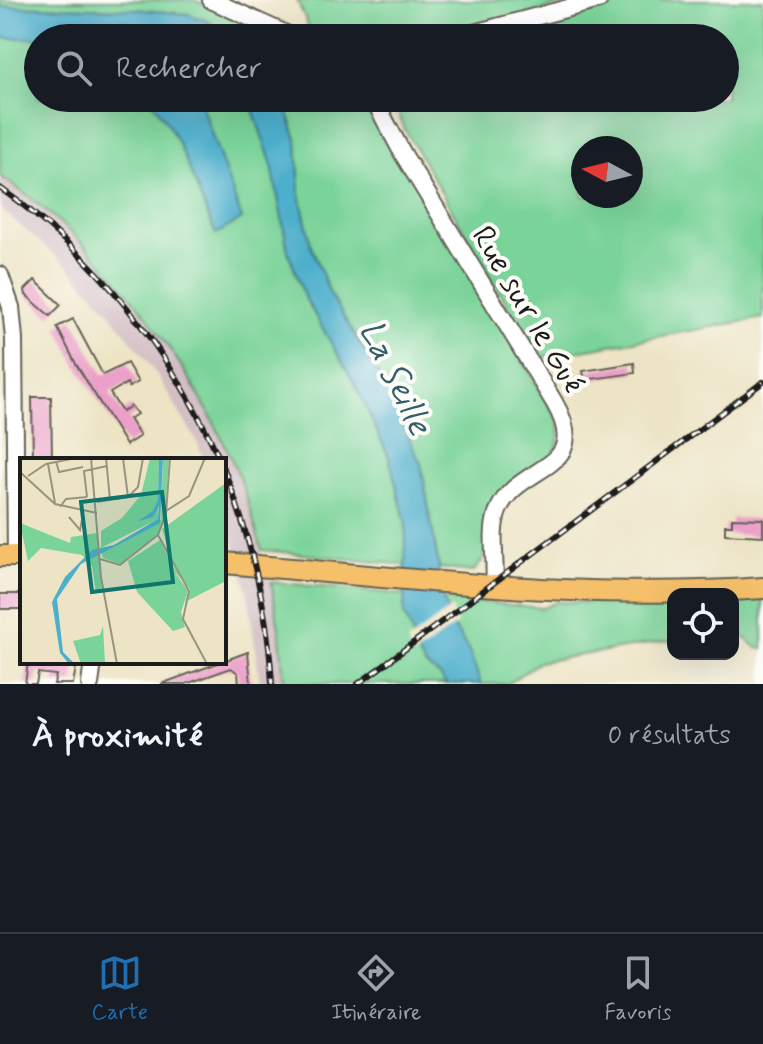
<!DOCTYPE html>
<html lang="fr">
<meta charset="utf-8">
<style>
:root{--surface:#171b24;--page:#242831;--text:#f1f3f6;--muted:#9ea1a6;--line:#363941;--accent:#1f6fb2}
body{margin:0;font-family:Mynerve,sans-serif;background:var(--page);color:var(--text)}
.controls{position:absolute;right:24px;bottom:24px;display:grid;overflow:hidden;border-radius:16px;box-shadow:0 8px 32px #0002}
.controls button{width:72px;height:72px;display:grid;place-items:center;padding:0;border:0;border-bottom:2px solid var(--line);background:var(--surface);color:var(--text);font:40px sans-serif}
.compass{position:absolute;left:571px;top:136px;width:72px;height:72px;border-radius:50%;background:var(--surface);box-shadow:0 8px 32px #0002;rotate:277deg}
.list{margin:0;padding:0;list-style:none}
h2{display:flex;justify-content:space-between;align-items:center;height:104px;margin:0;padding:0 32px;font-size:34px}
h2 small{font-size:26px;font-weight:400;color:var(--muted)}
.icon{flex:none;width:44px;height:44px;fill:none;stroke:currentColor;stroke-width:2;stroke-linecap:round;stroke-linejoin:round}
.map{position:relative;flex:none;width:763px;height:684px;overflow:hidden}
.search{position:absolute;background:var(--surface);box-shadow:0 8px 32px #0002;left:24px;right:24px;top:24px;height:88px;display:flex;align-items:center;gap:20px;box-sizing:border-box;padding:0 28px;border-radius:44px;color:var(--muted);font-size:30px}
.sheet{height:248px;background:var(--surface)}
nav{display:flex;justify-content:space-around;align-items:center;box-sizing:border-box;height:112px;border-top:2px solid var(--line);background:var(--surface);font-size:22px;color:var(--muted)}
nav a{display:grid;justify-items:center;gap:4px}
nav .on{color:var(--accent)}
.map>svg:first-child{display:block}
.industrial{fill:#d2bec3}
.green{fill:#7ad399;stroke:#4b785a;stroke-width:2;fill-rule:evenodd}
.water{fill:#4dafcc;stroke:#346674;stroke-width:2}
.pier{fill:#ede4c5}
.building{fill:#eba0c9}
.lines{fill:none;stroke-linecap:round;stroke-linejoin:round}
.minor-casing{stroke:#656257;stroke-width:20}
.major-casing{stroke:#656257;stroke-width:24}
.minor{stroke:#fff;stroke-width:16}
.major{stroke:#f6c06b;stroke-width:20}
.rail-casing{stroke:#1c1c1c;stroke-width:6}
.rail{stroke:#fdfcf7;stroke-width:3;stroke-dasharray:9;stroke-linecap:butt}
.labels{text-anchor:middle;stroke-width:8;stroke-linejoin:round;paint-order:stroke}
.street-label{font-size:32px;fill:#1c1c1c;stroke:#fdfcf7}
.water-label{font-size:34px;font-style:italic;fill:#325e6b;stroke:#fdfcf7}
.inset-road{fill:none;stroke:#999481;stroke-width:2}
.view{fill:#0f766e;fill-opacity:0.15;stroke:#0f766e;stroke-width:4}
.inset-edge{fill:none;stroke:#1c1c1c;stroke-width:4}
</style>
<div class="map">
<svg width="763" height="684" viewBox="0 0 763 684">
<rect width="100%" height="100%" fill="#fdfcf7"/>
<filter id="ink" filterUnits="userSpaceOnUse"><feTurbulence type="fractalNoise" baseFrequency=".0125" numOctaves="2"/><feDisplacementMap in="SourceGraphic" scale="16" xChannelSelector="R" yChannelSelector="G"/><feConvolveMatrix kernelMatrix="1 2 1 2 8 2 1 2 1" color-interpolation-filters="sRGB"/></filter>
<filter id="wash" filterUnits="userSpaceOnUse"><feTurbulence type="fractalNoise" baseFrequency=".006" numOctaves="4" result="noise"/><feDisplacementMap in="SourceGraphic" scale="32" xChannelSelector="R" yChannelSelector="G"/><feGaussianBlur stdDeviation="1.8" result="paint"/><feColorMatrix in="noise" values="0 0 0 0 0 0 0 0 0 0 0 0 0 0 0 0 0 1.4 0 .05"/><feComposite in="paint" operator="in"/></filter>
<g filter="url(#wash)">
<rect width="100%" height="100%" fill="#ede4c5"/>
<path class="industrial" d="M0,176L57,221L104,267L179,360L209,414L238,476L271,582L280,634L284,684H260L248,593L224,509V460H204L197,442L155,372L109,311L68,266L0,208Z"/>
<path class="green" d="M0,0H193L244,17L284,38H235L207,21L188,14L134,9L0,6Z
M297,0H579L439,38H313Z
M622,0H763V318L538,358L404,128L392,98H725V38H484L593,11ZM583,148H631V196H583Z
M98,33L156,38H38V98H249L272,165L288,251L304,296L355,384L389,457L406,524V565L262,550C254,525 248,499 238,474C189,358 105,247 0,176V38Z
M283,98H368L559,422C565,470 526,463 504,491C491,507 491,538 484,557C482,563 477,567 473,572L439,568L421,464L380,377L330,294L311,246L300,195L297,140Z
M271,582L543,608L556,602L673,603V640L539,662L507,684H284L280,634Z
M763,599V649L757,648L737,631L733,632V601Z"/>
<path class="water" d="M0,6L134,9L188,14L207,21L235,38H156L100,33L107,38H0Z
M149,98H199L242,219L216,234C194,188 183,137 149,98Z
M249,98H283L297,140L300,195L311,246L330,294L380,377L421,464L439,568L438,586L453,625L469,651L481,684H446L440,676L425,665L413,647L412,632L404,615L406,524L389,457L355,384L304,296L288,251L272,165Z"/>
<path class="pier" d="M451,608L457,624L414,656L409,649L408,641Z"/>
<g id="blocks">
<path class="building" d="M35,280L61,305L50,316L26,295L25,290Z
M73,319L103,375L127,363L138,382L129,387L127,383L110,393L122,412L131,406L137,414L129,419L140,436L126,445L76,364L57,327Z
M634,363L635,373L585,380L583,371Z
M32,397H51L52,460H33Z
M732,518L763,519V536L725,534V525H732Z
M0,594H22V609H0Z
M248,652L251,684H239L238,673L231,668L186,684H161Z
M28,662L61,664V662H77L73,684H54L56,675L38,673L36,684H25Z"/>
</g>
</g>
<g filter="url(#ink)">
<use href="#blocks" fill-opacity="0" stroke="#656257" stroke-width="2"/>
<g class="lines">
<defs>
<path id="minor" d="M211,0L295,38
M455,38L599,0
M373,98L403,154L554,402C595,473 517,462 498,511C489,533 497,562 494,585
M0,275L11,307L14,339L16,557
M90,684L93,662"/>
<path id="major" d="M0,556H22
M224,563C403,578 583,601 763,588"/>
</defs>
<use href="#minor" class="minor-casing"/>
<use href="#major" class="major-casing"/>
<use href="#minor" class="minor"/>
<use href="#major" class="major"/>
<defs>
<path id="rail" d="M0,188C98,257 171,352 220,460
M224,469C251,539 268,609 272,684
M358,684L763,382"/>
</defs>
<use href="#rail" class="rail-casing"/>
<use href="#rail" class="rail"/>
</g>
</g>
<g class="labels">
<g class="street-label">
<text transform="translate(529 309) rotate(59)" y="11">Rue sur le Gué</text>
</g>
<g class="water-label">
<text transform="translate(397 377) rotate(64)" y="12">La Seille</text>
</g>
</g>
<g transform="translate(20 458)">
<rect width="206" height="206" fill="#ede4c5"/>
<path d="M130,0H139L138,61L81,90V73L102,60L121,37ZM143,0H149L145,56L139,76L100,106L83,100L81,94L141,62ZM206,25V123L165,144L170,131L155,114L168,133L161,154L165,169L153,173L117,134L108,103L140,82L155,113L142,71ZM0,65L50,85L51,79L77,75L82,134L76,135L72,108L62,97L21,90L8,103ZM83,168L85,206H61L53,183L80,177Z" fill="#7ad399"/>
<path d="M139,0H143L140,65L61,106L37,141L43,194L55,206H49L40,195L32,144L45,119L72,92L94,87L138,61L139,48L133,59L118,63L133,53L138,42Z" fill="#4dafcc"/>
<path class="inset-road" d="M71,0L81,119L97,206M86,0L90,42M103,0L108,39M36,3L39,14L63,9M28,6L35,45M0,14L35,46L77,55M8,18L26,6L56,0M67,39L64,13L87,8M108,39L118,29L123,0M77,44L108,39M40,49L46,41L67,39M146,53L169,38L185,0M49,59L60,72L62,62M138,77L169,133L163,161L187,206M80,101L100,107L138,77L146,56L150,0"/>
<path class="view" d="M142,34L153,124L72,134L61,44Z"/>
<rect width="206" height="206" class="inset-edge"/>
</g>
</svg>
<div class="controls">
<button><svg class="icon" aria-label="locate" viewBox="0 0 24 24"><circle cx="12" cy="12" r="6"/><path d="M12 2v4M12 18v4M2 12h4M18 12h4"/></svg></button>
</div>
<svg class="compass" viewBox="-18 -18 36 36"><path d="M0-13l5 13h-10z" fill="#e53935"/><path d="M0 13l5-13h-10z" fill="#9ea1a6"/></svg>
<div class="search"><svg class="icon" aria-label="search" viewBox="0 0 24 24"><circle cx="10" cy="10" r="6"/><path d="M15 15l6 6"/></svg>Rechercher</div>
</div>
<section class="sheet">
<h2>À proximité<small>0 résultats</small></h2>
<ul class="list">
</ul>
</section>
<nav>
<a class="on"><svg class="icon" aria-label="map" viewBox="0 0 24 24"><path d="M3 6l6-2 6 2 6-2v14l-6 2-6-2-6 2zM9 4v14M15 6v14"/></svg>Carte</a>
<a><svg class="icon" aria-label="directions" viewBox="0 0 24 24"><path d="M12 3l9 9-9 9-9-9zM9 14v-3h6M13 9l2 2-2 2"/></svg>Itinéraire</a>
<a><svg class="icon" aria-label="saved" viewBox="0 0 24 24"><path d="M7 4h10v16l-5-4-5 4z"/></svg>Favoris</a>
</nav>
